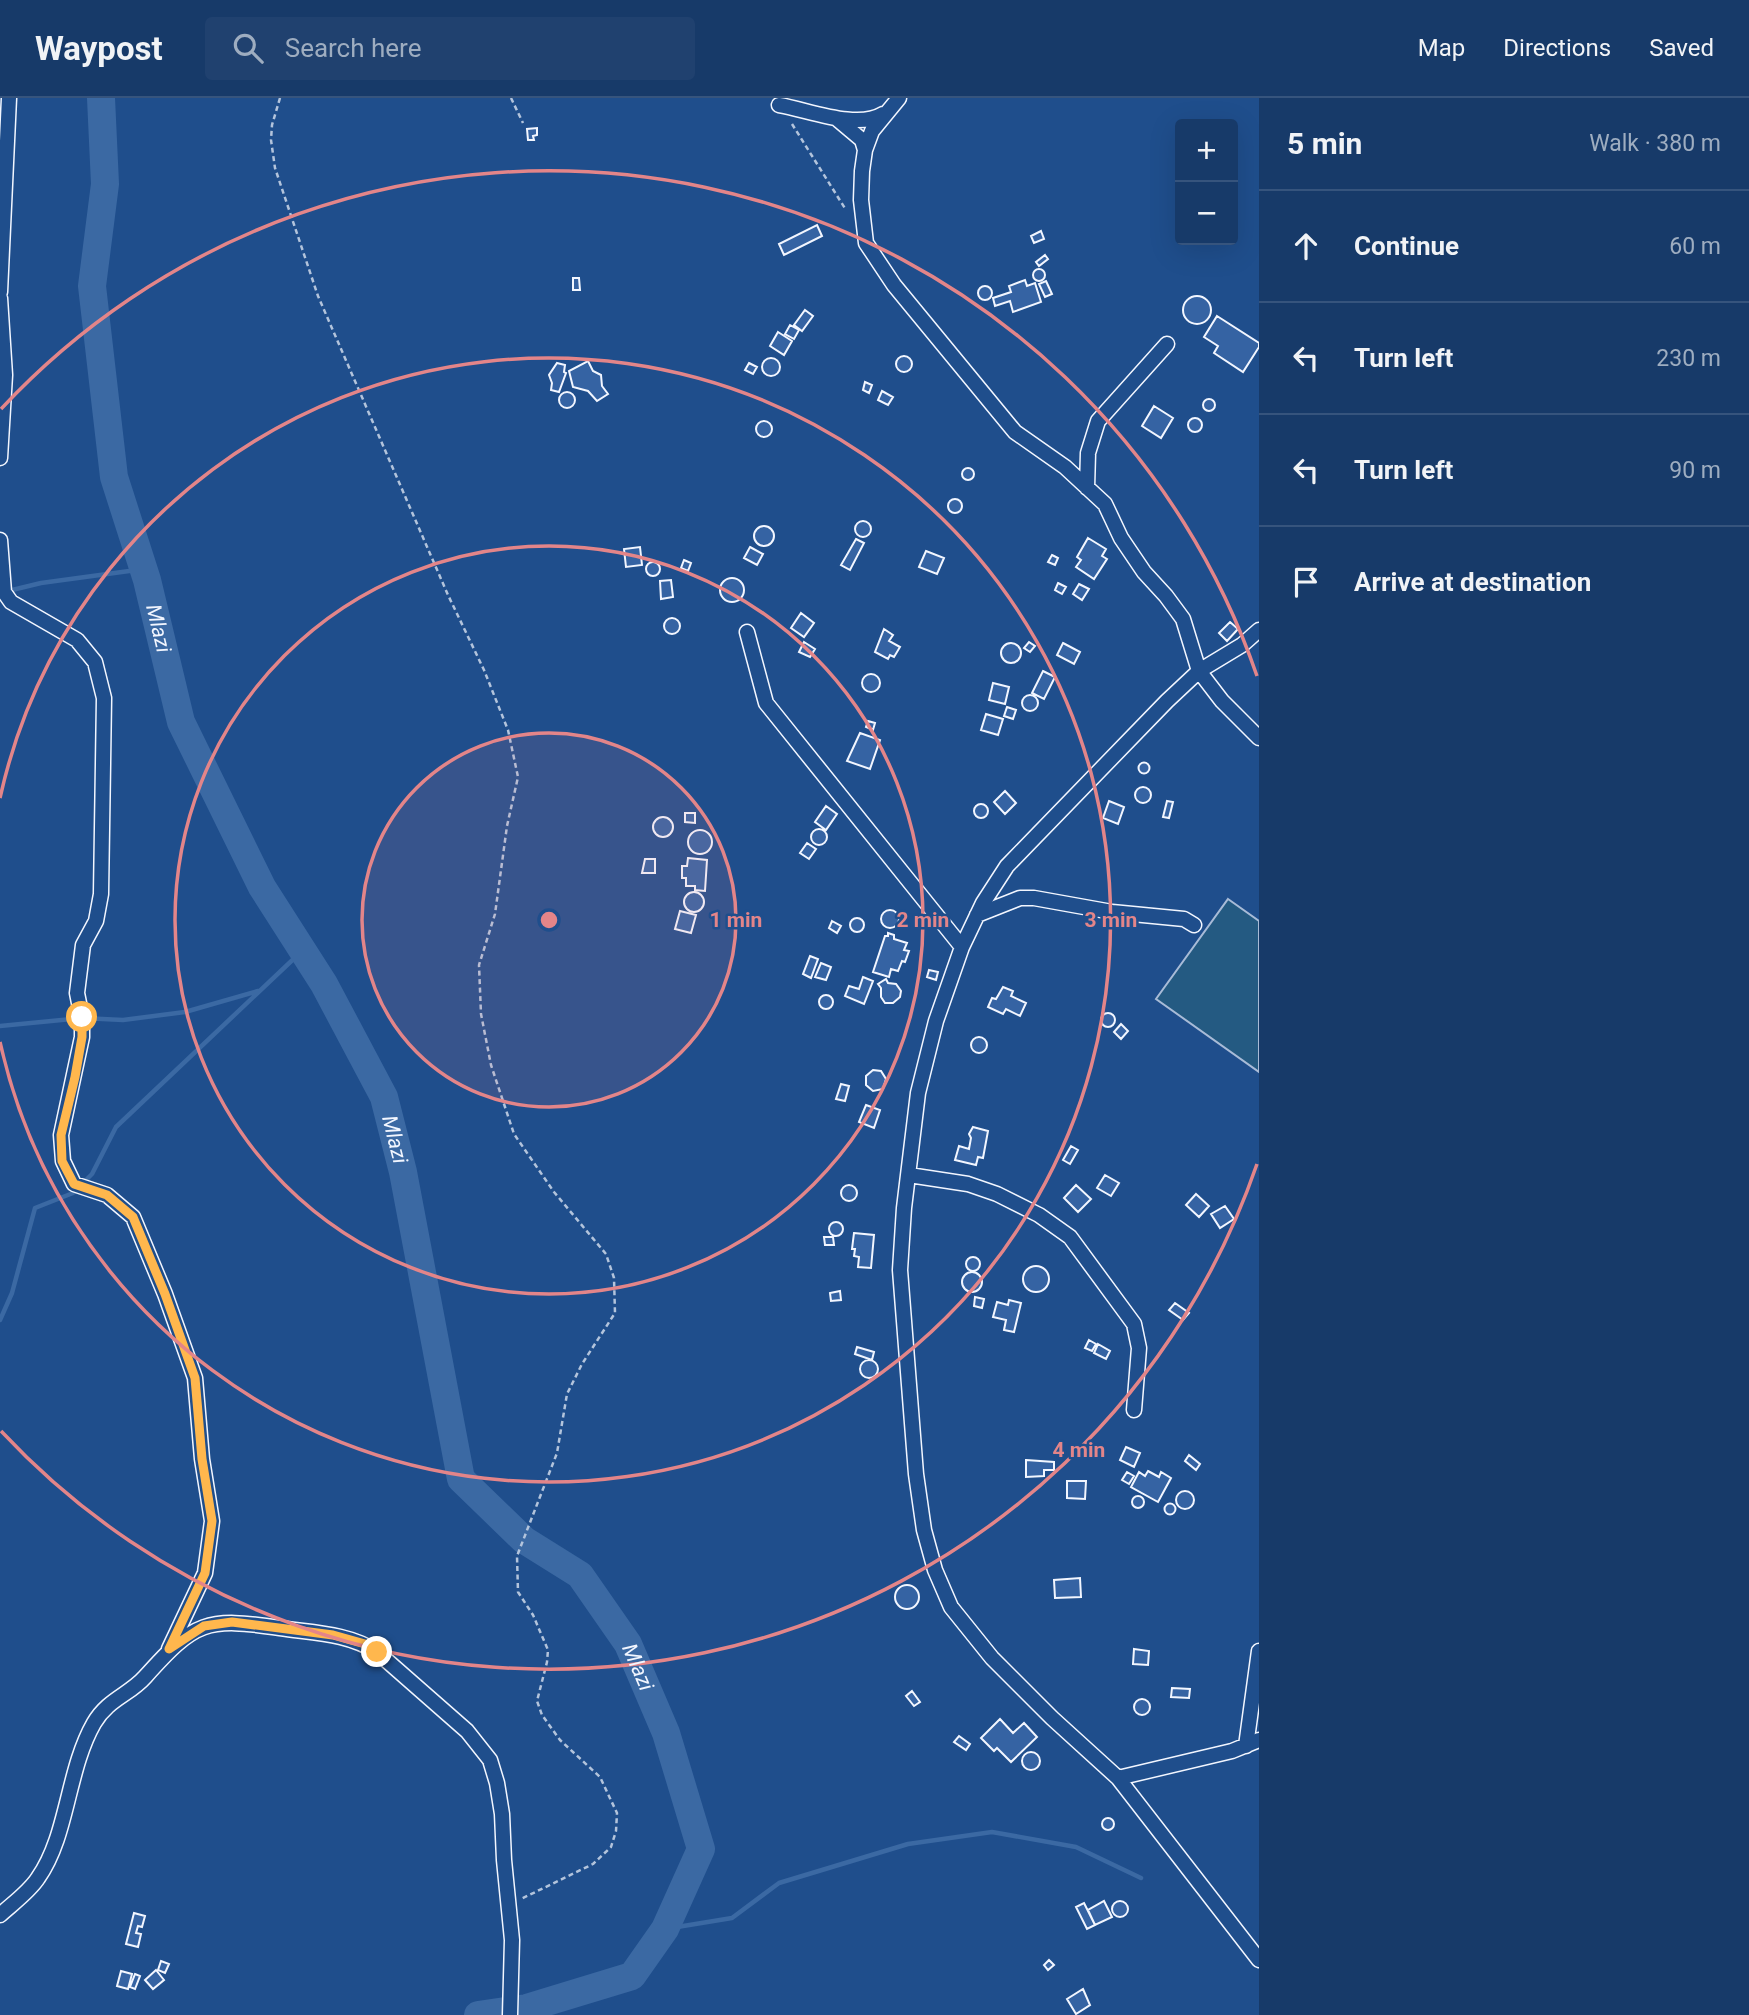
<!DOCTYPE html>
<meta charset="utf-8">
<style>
:root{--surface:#173a69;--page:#20416f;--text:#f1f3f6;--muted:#9eadc0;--line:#36547d}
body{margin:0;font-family:Roboto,sans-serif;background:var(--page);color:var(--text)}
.controls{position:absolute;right:21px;top:21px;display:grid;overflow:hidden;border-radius:7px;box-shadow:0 7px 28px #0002}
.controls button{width:63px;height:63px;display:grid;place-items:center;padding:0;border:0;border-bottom:2px solid var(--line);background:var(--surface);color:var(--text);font:35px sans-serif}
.stop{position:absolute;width:21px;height:21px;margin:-16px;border:5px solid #ffb74d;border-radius:50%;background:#fff}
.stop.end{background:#ffb74d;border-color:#fff;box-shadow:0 2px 7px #0008}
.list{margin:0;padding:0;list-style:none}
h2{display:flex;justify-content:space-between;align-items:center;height:91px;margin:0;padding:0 28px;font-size:30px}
h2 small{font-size:23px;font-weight:400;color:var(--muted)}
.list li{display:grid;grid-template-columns:46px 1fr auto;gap:21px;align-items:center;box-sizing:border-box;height:112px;padding:0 28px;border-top:2px solid var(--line)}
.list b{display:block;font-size:26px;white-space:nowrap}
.list em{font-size:23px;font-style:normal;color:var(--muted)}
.icon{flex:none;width:38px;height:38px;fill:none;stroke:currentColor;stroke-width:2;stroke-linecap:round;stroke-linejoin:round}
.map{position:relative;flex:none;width:1259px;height:1917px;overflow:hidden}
header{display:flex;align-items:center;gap:42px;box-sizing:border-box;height:98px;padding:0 35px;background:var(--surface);border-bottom:2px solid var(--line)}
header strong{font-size:33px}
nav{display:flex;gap:38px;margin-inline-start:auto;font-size:24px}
.search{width:490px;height:63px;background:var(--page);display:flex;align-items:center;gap:18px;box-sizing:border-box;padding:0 24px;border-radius:7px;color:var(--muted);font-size:26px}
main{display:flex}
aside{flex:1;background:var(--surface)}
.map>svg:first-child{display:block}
.green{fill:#245a82;stroke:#a8bbd7;stroke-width:2}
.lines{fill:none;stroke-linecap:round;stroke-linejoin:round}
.stream{stroke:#3b69a3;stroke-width:4.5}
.river{stroke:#3b69a3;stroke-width:28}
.building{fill:#3563a3;stroke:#f2f6ff;stroke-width:2}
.minor-casing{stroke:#f2f6ff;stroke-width:17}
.path{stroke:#b3c4dc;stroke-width:2.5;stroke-dasharray:5 3.5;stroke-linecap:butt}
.minor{stroke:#1f4e8c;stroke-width:14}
.route{stroke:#ffb74d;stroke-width:9}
.ring{fill:none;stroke:#e38589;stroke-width:3.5}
.labels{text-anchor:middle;stroke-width:5;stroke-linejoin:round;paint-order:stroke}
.water-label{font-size:21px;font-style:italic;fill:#f2f6ff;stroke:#1f4e8c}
.centre{fill:#e38589;stroke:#1f4e8c;stroke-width:3.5}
.ring-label{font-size:21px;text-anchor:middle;font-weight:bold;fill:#e38589;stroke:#1f4e8c;stroke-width:5;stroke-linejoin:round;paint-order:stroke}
</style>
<header>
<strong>Waypost</strong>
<div class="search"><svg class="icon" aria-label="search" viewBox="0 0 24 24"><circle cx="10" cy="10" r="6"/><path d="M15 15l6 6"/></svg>Search here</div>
<nav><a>Map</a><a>Directions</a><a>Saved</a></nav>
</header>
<main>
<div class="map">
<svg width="1259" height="1917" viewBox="0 0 1259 1917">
<rect width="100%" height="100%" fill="#1f4e8c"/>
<path class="green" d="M1228,801L1259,823V974L1156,901Z"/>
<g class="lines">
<path class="stream" d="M8,493L41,485L144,471
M0,928L82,920L123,922L185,914L258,893
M0,1222L12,1195L35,1110L73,1095L92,1076L116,1029L303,852
M665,1831L732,1820L779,1785L908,1746L992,1734L1076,1749L1141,1780
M527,1910L528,1917"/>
<path class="river" id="s1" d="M101,0L105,86L92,188L114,379L147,482L181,624L262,789L324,886L384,999L403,1074L461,1381L524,1442L580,1477L628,1546L666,1635L701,1751L665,1831L632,1878L527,1910L478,1917"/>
</g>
<path class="building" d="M537,30V37L533,38L534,42H528L527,31Z
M817,127L822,138L784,157L779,146Z
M1041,133L1044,141L1034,145L1031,138Z
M1045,157L1048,161L1039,168L1036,164Z
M1033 177a6 6 0 1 1 12 0a6 6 0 1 1-12 0Z
M573,180H579L580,192H573Z
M1025,182L1027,188L1035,185L1041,204L1013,214L1010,203L995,208L993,200L1011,194L1009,188Z
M1046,183L1052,196L1045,199L1039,186Z
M978 195a7 7 0 1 1 14 0a7 7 0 1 1-14 0Z
M1183 212a14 14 0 1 1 28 0a14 14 0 1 1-28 0Z
M805,212L813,218L802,233L794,227Z
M1217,218L1259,245V249L1243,274L1214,255L1218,248L1204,239Z
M790,227L799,232L794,241L785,236Z
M778,234L792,243L784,257L770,248Z
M896 266a8 8 0 1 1 16 0a8 8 0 1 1-16 0Z
M762 269a9 9 0 1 1 18 0a9 9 0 1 1-18 0Z
M588,263L593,273L601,277L602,288L608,296L597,303L588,293L573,289L569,273Z
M557,265L565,267L564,274L566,275L559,294L551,292L552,285L549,277Z
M749,265L757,269L753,276L745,272Z
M865,284L872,287L869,295L863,292Z
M882,293L893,299L888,307L878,302Z
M559 302a8 8 0 1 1 16 0a8 8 0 1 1-16 0Z
M1203 307a6 6 0 1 1 12 0a6 6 0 1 1-12 0Z
M1154,308L1173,320L1161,340L1142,328Z
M1188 327a7 7 0 1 1 14 0a7 7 0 1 1-14 0Z
M756 331a8 8 0 1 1 16 0a8 8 0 1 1-16 0Z
M962 376a6 6 0 1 1 12 0a6 6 0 1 1-12 0Z
M948 408a7 7 0 1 1 14 0a7 7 0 1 1-14 0Z
M855 431a8 8 0 1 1 16 0a8 8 0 1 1-16 0Z
M754 438a10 10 0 1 1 20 0a10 10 0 1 1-20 0Z
M1088,440L1106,451L1102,458L1107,461L1094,481L1076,469L1081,462L1077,459Z
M856,441L864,445L850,472L841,467Z
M640,449L642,467L626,469L624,451Z
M750,449L763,456L757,467L744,460Z
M926,453L944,460L937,476L919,469Z
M1052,457L1058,460L1055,467L1048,464Z
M684,462L691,465L688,473L681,470Z
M646 471a7 7 0 1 1 14 0a7 7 0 1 1-14 0Z
M720 492a12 12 0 1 1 24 0a12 12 0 1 1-24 0Z
M671,482L673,499L661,501L660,483Z
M1058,485L1066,489L1062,496L1055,492Z
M1079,486L1089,491L1082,502L1073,496Z
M801,515L814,525L804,539L791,530Z
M664 528a8 8 0 1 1 16 0a8 8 0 1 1-16 0Z
M1230,524L1238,531L1227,543L1219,535Z
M884,531L893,537L889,543L900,549L894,559L890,557L888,561L875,554Z
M804,544L815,551L810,559L799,554Z
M1029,544L1035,548L1030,554L1024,550Z
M1001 555a10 10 0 1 1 20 0a10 10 0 1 1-20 0Z
M1063,545L1080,554L1074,566L1057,557Z
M1043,573L1055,579L1044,601L1032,595Z
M862 585a9 9 0 1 1 18 0a9 9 0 1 1-18 0Z
M993,585L1009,589L1005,606L989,602Z
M1022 605a8 8 0 1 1 16 0a8 8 0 1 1-16 0Z
M1007,609L1016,612L1013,621L1004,618Z
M986,616L1003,621L998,637L981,632Z
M868,623L875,625L873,632L866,629Z
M860,635L880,642L870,671L847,663Z
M1138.5 670a5.5 5.5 0 1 1 11 0a5.5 5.5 0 1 1-11 0Z
M1135 697a8 8 0 1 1 16 0a8 8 0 1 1-16 0Z
M1005,693L1016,705L1005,716L994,704Z
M1109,703L1124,709L1118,726L1103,720Z
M1167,703L1173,704L1169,720L1163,719Z
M974 713a7 7 0 1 1 14 0a7 7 0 1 1-14 0Z
M826,708L837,716L826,732L815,724Z
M685,715H695V725L685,724Z
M653 729a10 10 0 1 1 20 0a10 10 0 1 1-20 0Z
M811 739a8 8 0 1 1 16 0a8 8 0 1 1-16 0Z
M688 744a12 12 0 1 1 24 0a12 12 0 1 1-24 0Z
M807,745L816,751L809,761L800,755Z
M688,760L707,762L705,793L695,792V788H686V780H682V768H687Z
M645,761H655V775H642Z
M684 804a10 10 0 1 1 20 0a10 10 0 1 1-20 0Z
M881 821a9 9 0 1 1 18 0a9 9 0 1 1-18 0Z
M680,813L696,817L691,835L675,831Z
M850 827a7 7 0 1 1 14 0a7 7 0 1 1-14 0Z
M832,823L841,828L837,835L829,830Z
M888,835L894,837V841L907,845L904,852L909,853L905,864L902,863L898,873L891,871L889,879L873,874L885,838H888Z
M810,858L818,861L811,880L803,876Z
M821,865L831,869L826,882L815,879Z
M929,872L938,874L936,882L927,879Z
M863,879L873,883L864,906L845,898L849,888L859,891Z
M886,881L888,885L896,886L901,893L900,899L893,905H885L881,899V890L878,886Z
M1003,889L1013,893L1011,898L1026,905L1020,918L1006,911L1003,916L988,909L992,900L996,901Z
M819 904a7 7 0 1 1 14 0a7 7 0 1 1-14 0Z
M1101 922a7 7 0 1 1 14 0a7 7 0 1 1-14 0Z
M1121,926L1128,933L1121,941L1114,934Z
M971 947a8 8 0 1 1 16 0a8 8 0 1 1-16 0Z
M873,972L881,973L886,981L883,991L873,993L866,987V978Z
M841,986L849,988L845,1003L836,1001Z
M866,1007L880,1012L874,1030L859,1024Z
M973,1029L988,1033L983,1060L978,1059L976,1067L955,1062L959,1048L969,1051L971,1040L969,1036Z
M1071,1048L1078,1052L1070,1066L1063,1062Z
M1105,1077L1119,1085L1111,1098L1097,1090Z
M1076,1087L1091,1101L1078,1114L1064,1100Z
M841 1095a8 8 0 1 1 16 0a8 8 0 1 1-16 0Z
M1196,1096L1209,1108L1199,1119L1186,1107Z
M1225,1108L1234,1121L1220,1130L1211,1116Z
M829 1131a7 7 0 1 1 14 0a7 7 0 1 1-14 0Z
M854,1135L874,1137L871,1170L858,1169L859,1159L854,1158L855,1151H852Z
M824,1139H833L834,1147H825Z
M966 1166a7 7 0 1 1 14 0a7 7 0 1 1-14 0Z
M1023 1181a13 13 0 1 1 26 0a13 13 0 1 1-26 0Z
M962 1184a10 10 0 1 1 20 0a10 10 0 1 1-20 0Z
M840,1193L841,1202L831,1203L830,1195Z
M975,1199L984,1201L982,1210L974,1208Z
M1009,1202L1021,1205L1014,1234L1004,1232L1006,1222L993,1219L997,1204L1008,1207Z
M1175,1205L1189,1215L1183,1222L1169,1212Z
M1089,1242L1096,1246L1092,1253L1085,1250Z
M1098,1246L1110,1253L1106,1261L1094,1255Z
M857,1249L874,1254L872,1262L855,1256Z
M860 1271a9 9 0 1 1 18 0a9 9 0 1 1-18 0Z
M1126,1349L1140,1355L1134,1369L1120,1362Z
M1189,1357L1200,1366L1196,1372L1185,1363Z
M1026,1362L1054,1364V1372H1044V1378L1026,1379Z
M1148,1373L1159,1379L1161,1374L1171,1380L1158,1404L1131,1389L1139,1374L1145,1378Z
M1127,1374L1134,1378L1129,1386L1122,1382Z
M1067,1383H1086L1085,1401L1067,1400Z
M1176 1402a9 9 0 1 1 18 0a9 9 0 1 1-18 0Z
M1132 1404a6 6 0 1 1 12 0a6 6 0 1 1-12 0Z
M1164.5 1411a5.5 5.5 0 1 1 11 0a5.5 5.5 0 1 1-11 0Z
M1080,1480L1081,1499L1055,1500L1054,1482Z
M895 1499a12 12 0 1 1 24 0a12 12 0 1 1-24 0Z
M1134,1551L1149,1553L1148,1567L1133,1566Z
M1172,1590L1190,1591L1189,1600L1171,1599Z
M912,1593L920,1604L914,1608L906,1598Z
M1134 1609a8 8 0 1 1 16 0a8 8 0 1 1-16 0Z
M1000,1621L1013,1635L1024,1625L1037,1639L1011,1664L997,1650L994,1653L981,1640Z
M959,1638L970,1646L966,1652L954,1644Z
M1022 1663a9 9 0 1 1 18 0a9 9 0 1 1-18 0Z
M1102 1726a6 6 0 1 1 12 0a6 6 0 1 1-12 0Z
M1104,1803L1112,1819L1095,1827L1088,1812Z
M1112 1811a8 8 0 1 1 16 0a8 8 0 1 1-16 0Z
M1084,1805L1095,1827L1087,1831L1076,1809Z
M134,1815L145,1818L142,1829L138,1828L136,1835L141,1836L138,1849L126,1846Z
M1049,1862L1054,1867L1048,1872L1044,1867Z
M161,1863L169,1866L165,1875L158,1872Z
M156,1872L164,1882L153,1891L145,1882Z
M121,1873L132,1876L128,1891L117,1888Z
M135,1876L140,1878L135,1891L130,1889Z
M1083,1891L1090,1907L1076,1916L1067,1901Z"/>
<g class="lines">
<defs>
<path id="minor" d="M899,0L872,33L865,52L862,73L861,102L866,145L894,187L1015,334L1065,369L1105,406L1121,440L1144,474L1166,498L1183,521L1199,573L1222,603L1259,640
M779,7C809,12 857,32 883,16
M837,21L862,42L865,52
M0,194L9,0
M0,200L5,277L0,360
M1087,390L1088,355L1098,323L1167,246
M0,442L4,494L11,504L77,542L95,564L104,600L101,796L96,823L83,847L77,895L82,920V939L61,1037L63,1063L74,1086L107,1097L133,1119L165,1196L195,1280L202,1361L212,1423L205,1475L169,1551
M1259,532L1242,547L1199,573L1167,603L1007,768L983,805L962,849L936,923L918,995L904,1110L900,1172L916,1376L924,1432L935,1472L951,1509L992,1560L1052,1620L1118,1680L1259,1862
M747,534L766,605L962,849
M977,817L1020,800H1034L1112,814L1184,821L1194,827
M909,1077L968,1086L997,1096L1039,1117L1070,1139L1134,1226L1139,1250L1134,1312
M1246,1648L1259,1553
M1118,1680L1232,1653L1259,1642
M0,1817C12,1806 29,1794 38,1780C68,1738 67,1672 94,1625C108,1601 129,1597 145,1579C195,1523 206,1519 280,1530C313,1535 348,1535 377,1554L467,1633L490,1662L497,1685L502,1716L504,1762L512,1842L510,1917"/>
</defs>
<use href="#minor" class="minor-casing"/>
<path class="path" d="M280,0L272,27L271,42L275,70L318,198L448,497L484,572L508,632L518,679L507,728L495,816L479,867L481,916L491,967L514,1036L554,1094L606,1156L614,1180L615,1215L582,1266L567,1296L557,1355L517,1458L518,1494L533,1517L548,1552L547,1564L537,1603L542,1617L560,1642L600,1679L617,1715L616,1733L611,1749L593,1766L521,1801
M511,0L523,25
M792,26L846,112"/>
<use href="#minor" class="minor"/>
</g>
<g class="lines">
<path class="route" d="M82,919V939L75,979L61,1037L62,1063L74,1086L107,1097L133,1119L165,1196L195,1280L202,1361L212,1423L205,1475L169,1551L204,1528L232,1524L333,1537L365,1546L377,1554"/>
</g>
<circle cx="549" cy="822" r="187" fill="#e38589" fill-opacity=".12"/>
<g class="ring">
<circle cx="549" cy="822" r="187"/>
<circle cx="549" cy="822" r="374"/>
<path d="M0 700A562 562 0 1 1 0 944"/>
<path d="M1257 1066A749 749 0 0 1 1 1333M1 311A749 749 0 0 1 1257 578"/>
</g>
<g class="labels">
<g class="water-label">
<text dy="7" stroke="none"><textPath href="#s1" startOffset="539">Mlazi</textPath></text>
<text dy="7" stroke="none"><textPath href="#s1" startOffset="1106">Mlazi</textPath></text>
<text dy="7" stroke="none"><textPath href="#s1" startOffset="1715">Mlazi</textPath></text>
</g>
</g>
<circle cx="549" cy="822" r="10" class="centre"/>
<g class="ring-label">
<text x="736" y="829">1 min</text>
<text x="923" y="829">2 min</text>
<text x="1111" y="829">3 min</text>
<text x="1079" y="1359">4 min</text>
</g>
</svg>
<div class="controls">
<button>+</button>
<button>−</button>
</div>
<div class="stop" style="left:82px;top:919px"></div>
<div class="stop end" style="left:377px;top:1554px"></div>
</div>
<aside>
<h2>5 min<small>Walk · 380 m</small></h2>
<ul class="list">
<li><svg class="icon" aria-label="ahead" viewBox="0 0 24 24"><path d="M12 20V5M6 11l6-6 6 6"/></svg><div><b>Continue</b></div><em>60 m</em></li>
<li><svg class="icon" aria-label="left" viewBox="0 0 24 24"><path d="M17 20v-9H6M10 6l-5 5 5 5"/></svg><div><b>Turn left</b></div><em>230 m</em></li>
<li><svg class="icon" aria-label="left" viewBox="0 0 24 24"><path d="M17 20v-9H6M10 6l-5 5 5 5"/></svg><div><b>Turn left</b></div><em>90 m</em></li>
<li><svg class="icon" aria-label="arrive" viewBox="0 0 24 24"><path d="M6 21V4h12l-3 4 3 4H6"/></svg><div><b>Arrive at destination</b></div></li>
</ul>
</aside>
</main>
